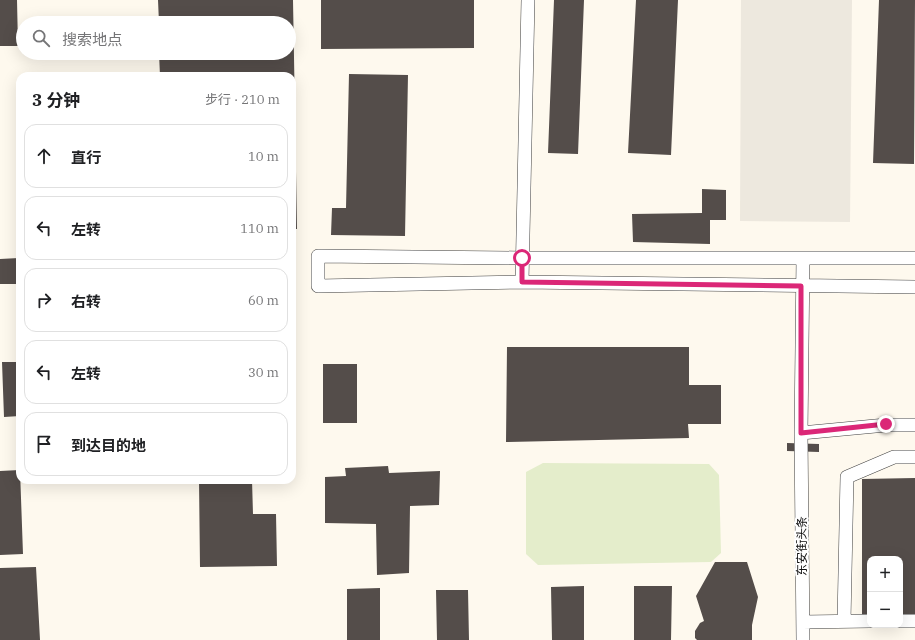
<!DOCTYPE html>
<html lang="zh">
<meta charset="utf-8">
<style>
:root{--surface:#fff;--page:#f2f2f2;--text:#202124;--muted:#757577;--line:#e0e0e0}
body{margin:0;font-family:"IBM Plex Serif","Noto Sans SC",serif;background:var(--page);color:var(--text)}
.controls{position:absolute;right:12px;bottom:12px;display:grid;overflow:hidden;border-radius:8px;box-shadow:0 4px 16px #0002}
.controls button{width:36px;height:36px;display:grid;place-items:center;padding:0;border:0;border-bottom:1px solid var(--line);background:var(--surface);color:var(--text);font:20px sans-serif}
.stop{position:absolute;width:12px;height:12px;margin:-9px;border:3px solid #db2777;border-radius:50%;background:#fff}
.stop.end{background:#db2777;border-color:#fff;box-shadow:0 1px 4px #0008}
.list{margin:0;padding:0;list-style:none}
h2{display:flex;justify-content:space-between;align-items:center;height:52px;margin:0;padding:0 16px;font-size:17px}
h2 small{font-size:13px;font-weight:400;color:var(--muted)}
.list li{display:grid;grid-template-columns:26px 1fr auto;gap:12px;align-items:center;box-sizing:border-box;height:64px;margin:0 8px 8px;padding:0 8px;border:1px solid var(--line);border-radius:12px}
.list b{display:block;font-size:15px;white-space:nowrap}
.list em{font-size:13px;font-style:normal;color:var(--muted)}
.icon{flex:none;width:22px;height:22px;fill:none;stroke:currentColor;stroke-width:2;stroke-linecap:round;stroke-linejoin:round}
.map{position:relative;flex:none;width:915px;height:640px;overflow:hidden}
.search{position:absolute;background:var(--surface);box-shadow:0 4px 16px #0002;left:16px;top:16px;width:280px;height:44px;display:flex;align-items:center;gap:10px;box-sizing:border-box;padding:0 14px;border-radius:22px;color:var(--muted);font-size:15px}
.panel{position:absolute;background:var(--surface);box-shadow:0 4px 16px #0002;left:16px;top:72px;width:280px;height:412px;border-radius:12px}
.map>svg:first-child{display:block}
.pitch{fill:#e4edcb}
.plaza{fill:#ede8de}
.building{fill:#544d4a}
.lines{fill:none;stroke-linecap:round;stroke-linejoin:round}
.minor-casing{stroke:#404040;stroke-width:14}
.minor{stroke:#fff;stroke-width:13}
.route{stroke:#db2777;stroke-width:5}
.labels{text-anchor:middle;stroke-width:4;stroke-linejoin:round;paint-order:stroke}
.street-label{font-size:12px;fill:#0d0d0d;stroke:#fff}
</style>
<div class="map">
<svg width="915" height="640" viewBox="0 0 915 640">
<rect width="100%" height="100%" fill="#fef9ee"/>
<path class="pitch" d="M543,463L709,464L719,475L721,553L711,562L538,565L526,554V472Z"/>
<path class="plaza" d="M741,0H852L850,222L740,221Z"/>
<path class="building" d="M0,0H17L18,46H0Z
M158,0H293L297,229H292V76H160L159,53H289V23H159Z
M321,0H474V48L321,49Z
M554,0H584L578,154L548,153Z
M636,0H678L671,155L628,153Z
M879,0H915L914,164L873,163Z
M349,74L408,75L405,236L331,235L332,208H346Z
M702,189L726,190V220H710V244L633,242L632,214L702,213Z
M19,258L20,284H0V259Z
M507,347H689V385H721V424H688L689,438L506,442Z
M2,362H20V416L4,417Z
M323,364H357V423H323Z
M787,443L819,444V452L787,451Z
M388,466L389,473L440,471L439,505L410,506L409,573L377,575L376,524L325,523V477L346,476L345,468Z
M20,470L23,554L0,555V471Z
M915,478V614L900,615V559H870V615L862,616V479Z
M199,480H252L253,514H276L277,566L200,567Z
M715,562H747L758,597L752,625V640H697L695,638V631L700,623L704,621L696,596Z
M36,567L40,640H0V568Z
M584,586V640H552L551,587Z
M634,586H672L671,640H634Z
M380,588V640H347V589Z
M436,590H468L469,640H437Z"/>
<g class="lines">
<defs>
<path id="minor" d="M803,258L801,433L803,640
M915,258H522L318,256V286L522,282L915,287
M522,282L528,0
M801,433L886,425H915
M844,621L847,477L894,457H915
M900,621H915
M803,622L870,621"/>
</defs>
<use href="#minor" class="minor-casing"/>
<use href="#minor" class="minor"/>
</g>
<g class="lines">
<path class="route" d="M522,258V282L801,286V433L886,424"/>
</g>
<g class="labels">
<g class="street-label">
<text transform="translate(802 546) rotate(-90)" y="4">东安街头条</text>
</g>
</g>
</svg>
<div class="controls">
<button>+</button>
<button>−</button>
</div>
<div class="stop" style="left:522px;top:258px"></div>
<div class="stop end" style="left:886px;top:424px"></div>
<div class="search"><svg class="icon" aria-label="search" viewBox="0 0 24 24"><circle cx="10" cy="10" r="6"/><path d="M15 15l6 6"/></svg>搜索地点</div>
<section class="panel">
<h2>3 分钟<small>步行 · 210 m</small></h2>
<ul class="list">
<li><svg class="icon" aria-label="ahead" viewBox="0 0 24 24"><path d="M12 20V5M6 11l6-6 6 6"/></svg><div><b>直行</b></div><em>10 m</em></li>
<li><svg class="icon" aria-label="left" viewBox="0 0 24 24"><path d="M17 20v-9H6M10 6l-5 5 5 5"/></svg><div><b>左转</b></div><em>110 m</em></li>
<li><svg class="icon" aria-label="right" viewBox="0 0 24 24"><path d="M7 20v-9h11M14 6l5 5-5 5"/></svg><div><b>右转</b></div><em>60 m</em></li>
<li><svg class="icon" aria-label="left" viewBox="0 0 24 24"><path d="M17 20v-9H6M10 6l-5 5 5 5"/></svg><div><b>左转</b></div><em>30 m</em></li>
<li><svg class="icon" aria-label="arrive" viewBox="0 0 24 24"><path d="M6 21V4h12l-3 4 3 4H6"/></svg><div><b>到达目的地</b></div></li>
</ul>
</section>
</div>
